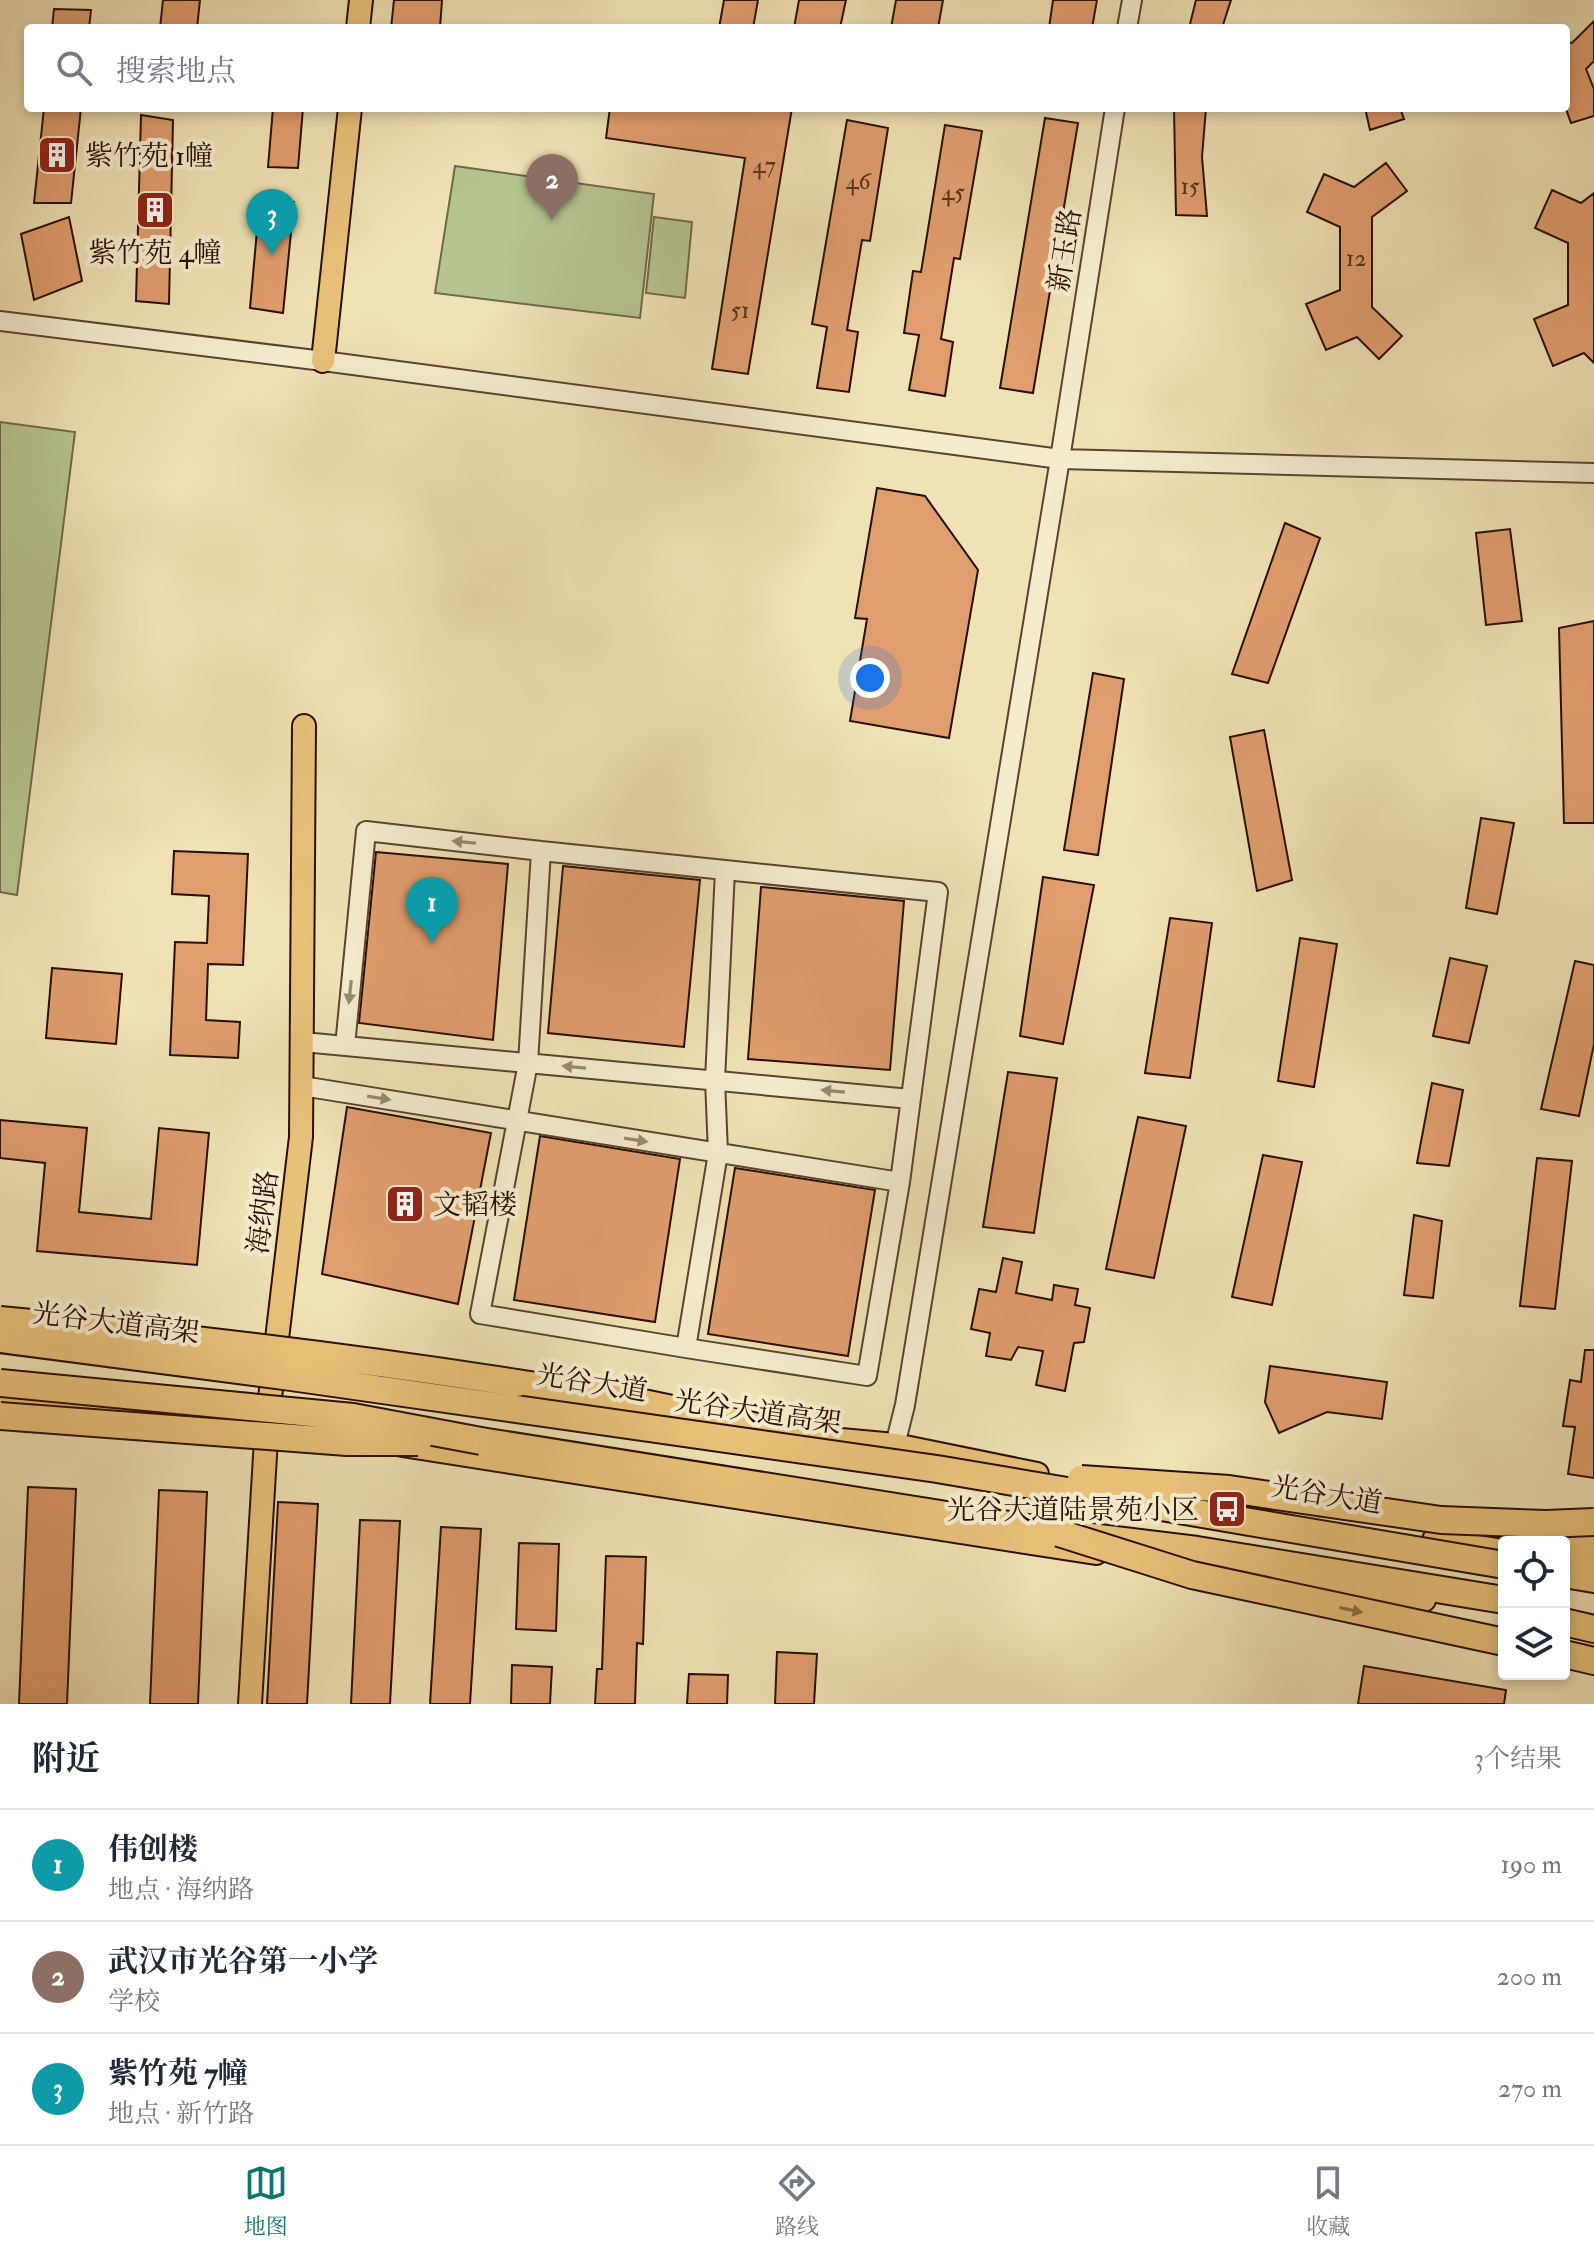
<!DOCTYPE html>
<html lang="zh">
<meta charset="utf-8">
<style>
:root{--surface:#fff;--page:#f2f2f3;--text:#1f2937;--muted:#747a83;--line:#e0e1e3;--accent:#0f766e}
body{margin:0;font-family:"IM FELL Double Pica","Noto Serif SC",serif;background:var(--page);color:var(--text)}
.controls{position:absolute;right:24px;bottom:24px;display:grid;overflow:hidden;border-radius:8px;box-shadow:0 4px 12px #0003}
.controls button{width:72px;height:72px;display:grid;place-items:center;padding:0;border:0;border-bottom:2px solid var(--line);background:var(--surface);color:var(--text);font:40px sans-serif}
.you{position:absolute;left:870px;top:678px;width:28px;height:28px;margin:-20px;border:6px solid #fff;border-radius:50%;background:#1a73e8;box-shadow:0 0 0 12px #1a73e833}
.badge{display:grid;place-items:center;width:52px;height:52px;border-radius:50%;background:var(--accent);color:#fff;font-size:26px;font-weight:700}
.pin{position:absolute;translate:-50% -66px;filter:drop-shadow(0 2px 4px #0008)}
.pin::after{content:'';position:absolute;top:42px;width:28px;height:24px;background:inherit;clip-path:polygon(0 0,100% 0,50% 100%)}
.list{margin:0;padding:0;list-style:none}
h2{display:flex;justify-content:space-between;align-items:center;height:104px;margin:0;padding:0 32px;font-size:34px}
h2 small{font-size:26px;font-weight:400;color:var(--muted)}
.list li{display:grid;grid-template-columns:52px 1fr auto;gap:24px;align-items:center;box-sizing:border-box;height:112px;padding:0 32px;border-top:2px solid var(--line)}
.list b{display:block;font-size:30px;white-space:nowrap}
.list p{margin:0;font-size:26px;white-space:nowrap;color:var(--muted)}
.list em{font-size:26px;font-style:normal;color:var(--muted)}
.icon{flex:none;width:44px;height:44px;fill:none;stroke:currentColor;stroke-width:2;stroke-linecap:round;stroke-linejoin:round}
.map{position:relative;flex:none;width:1594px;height:1704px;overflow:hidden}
.search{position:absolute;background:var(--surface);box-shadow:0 4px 12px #0003;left:24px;right:24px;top:24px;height:88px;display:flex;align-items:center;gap:20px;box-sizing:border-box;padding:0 28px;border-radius:8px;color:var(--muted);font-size:30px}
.sheet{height:440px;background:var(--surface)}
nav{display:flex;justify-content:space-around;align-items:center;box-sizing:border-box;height:112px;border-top:2px solid var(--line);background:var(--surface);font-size:22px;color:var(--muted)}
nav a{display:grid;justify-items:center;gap:4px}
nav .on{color:var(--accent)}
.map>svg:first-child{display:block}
.green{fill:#b6c48f;stroke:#706949;stroke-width:2}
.building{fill:#e09d6e;stroke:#2a0e03;stroke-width:2}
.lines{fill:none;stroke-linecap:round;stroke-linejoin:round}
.minor-casing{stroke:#5b432f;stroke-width:22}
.major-casing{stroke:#2a0e03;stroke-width:26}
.highway-casing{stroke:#2a0e03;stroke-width:30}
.minor{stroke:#f5ecce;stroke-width:18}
.major{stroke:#e8c17a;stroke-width:22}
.highway{stroke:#e8c17a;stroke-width:26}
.highway-bridge-casing{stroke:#2a0e03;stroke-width:30;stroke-linecap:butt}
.highway-bridge{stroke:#e8c17a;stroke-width:26}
.oneway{fill:#9a8873}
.oneway2{fill:#927044}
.labels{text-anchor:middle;stroke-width:8;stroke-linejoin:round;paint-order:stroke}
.number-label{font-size:24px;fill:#58321e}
.poi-label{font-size:28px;fill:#2a0e03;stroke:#f5ecce;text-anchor:start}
.street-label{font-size:28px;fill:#2a0e03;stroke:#f5ecce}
</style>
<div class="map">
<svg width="1594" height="1704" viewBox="0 0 1594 1704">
<rect width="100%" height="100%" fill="#efe2b4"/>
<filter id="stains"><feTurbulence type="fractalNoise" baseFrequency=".0025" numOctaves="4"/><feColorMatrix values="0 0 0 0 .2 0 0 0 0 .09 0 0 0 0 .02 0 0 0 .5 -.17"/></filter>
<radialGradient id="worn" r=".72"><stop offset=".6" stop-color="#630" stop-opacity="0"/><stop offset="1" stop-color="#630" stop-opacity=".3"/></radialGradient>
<path class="green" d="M455,166L654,194L640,318L435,293Z
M654,217L692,222L685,298L646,293Z
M0,422L75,432L17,895L0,892Z"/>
<path class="building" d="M163,0H200L197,28H160Z
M394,0H442L440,28H391Z
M724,0H758L753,28H719Z
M799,0H846L840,28H794Z
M896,0H943L938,28H891Z
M1053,0H1097L1092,28H1049Z
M1196,0H1231L1222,28H1189Z
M54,9L91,10L89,28H52Z
M1594,21V61L1586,69L1594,89V116L1571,123L1566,109V42L1572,43Z
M44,108H81L71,203H34Z
M273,108H303L298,168L268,167Z
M610,108H792L748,374L712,369L745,158L606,138Z
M1174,108H1206L1202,157L1207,216L1176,215Z
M1365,108H1400L1404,119L1370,130Z
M141,115L173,120L169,304L136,301Z
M1045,118L1078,123L1033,393L1000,388Z
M847,120L888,128L870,241L862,240L847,330L858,332L849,392L817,388L827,327L812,324Z
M945,125L982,131L960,259L954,258L941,339L953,342L945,396L909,390L919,335L904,333L913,271L921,272Z
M1386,163L1407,191L1372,217V307L1402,336L1379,359L1357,337L1326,350L1306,304L1340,290V227L1307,212L1324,174L1354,187Z
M1552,190L1581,203L1594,193V363L1584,353L1553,366L1534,319L1568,305V243L1535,228Z
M260,197L294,202L283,313L250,308Z
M69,217L82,281L34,300L21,234Z
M877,488L925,496L978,570L949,738L850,721L867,619L855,618Z
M1285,523L1320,538L1268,683L1232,674Z
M1510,529L1522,621L1486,625L1476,533Z
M1594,621V823H1564L1559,628Z
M1093,673L1124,679L1098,855L1064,850Z
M1264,730L1292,880L1257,891L1230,737Z
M1481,818L1514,823L1497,914L1466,908Z
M174,851L248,854L243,965L208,964L206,1020L240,1022L238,1058L170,1055L175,942L207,943L209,896L172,894Z
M376,852L508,864L493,1040L359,1023Z
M563,866L700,880L684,1047L548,1033Z
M1043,877L1094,885L1063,1044L1020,1036Z
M761,887L904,901L890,1070L748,1059Z
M1170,918L1212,923L1190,1078L1145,1073Z
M1300,938L1337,944L1314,1087L1278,1081Z
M1450,958L1487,966L1469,1043L1433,1036Z
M1575,961L1594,965V1044L1579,1116L1541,1109Z
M52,968L122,974L116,1044L46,1038Z
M1008,1072L1057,1078L1034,1233L983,1227Z
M1432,1083L1463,1090L1449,1166L1417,1163Z
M347,1107L491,1133L458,1304L322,1274Z
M1138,1117L1186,1126L1154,1278L1106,1269Z
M0,1120L87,1128L79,1212L151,1219L159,1128L209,1133L197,1265L37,1251L45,1163L0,1158Z
M540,1136L680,1159L655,1322L514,1300Z
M1263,1155L1302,1162L1272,1305L1232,1297Z
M1537,1158L1572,1161L1555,1309L1520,1306Z
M735,1168L875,1190L848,1356L708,1334Z
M1414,1215L1442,1221L1433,1298L1404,1295Z
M1003,1258L1022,1262L1016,1293L1052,1300L1054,1285L1078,1289L1075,1305L1090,1308L1084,1342L1074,1343L1065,1391L1036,1385L1043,1351L1018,1347L1011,1360L986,1356L990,1333L971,1329L979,1289L996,1292Z
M1585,1350H1594V1478L1568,1474L1575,1427L1563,1426L1570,1380L1581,1382Z
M1270,1366L1387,1382L1382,1419L1327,1412L1279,1433L1265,1402Z
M28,1487L76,1489L67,1704H19Z
M159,1490L207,1492L198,1704H150Z
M278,1502L318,1504L307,1704H267Z
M360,1520L400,1521L390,1704H351Z
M441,1527L481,1529L470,1704H430Z
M519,1543L559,1544L556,1631L516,1629Z
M606,1556L646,1557L643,1644L637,1643L635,1704H595L597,1669H602Z
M777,1652L817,1654L814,1704H775Z
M512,1665L552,1667L550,1704H511Z
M1364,1666L1506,1690L1504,1704H1358Z
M689,1674L728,1675L727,1704H687Z"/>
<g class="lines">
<defs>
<path id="minor" d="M1127,28L1132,0
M0,321L323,361L1060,459L1594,473
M725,870L938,892L900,1182L867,1376L686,1348L718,1153L715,1080Z
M303,1042L910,1099
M345,1046L366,831L541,851
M302,1086L900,1182
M686,1348L480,1314L528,1063L541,851L725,870
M895,1445L905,1405L1060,459L1115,108"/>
<path id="major" d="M358,28L361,0
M323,361L350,108
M0,1398L270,1424
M787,1435L895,1445L1037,1474
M402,1445L1096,1553
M1434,1540L1504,1551
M1564,1560L1594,1564
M1236,1574L1424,1600
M250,1704L267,1423L301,1137L304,726"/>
<path id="highway" d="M517,1383L629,1400L801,1436
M481,1441L1059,1533L1197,1550L1504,1600
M1564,1545L1594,1547
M1564,1574L1594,1579
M1564,1622L1594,1629
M1564,1654L1594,1661"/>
</defs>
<use href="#minor" class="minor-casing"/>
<use href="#major" class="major-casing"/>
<use href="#highway" class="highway-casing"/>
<use href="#minor" class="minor"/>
<use href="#major" class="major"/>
<use href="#highway" class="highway"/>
<defs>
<path id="highway-bridge" d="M0,1320C174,1336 344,1356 517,1383
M0,1339L291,1377L937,1469L1504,1565
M0,1383L353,1417L481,1441
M0,1416L347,1442H418
M1081,1479L1229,1489L1441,1520L1546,1524L1594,1522
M1059,1533L1192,1575L1504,1642"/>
</defs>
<use href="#highway-bridge" class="highway-bridge-casing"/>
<use href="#highway-bridge" class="highway-bridge"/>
</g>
<defs><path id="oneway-solid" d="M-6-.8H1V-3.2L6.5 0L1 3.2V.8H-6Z" transform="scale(2)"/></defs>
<g class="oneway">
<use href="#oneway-solid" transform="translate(464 842) rotate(-174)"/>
<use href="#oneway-solid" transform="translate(350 992) rotate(96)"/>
<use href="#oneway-solid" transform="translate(574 1067) rotate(-175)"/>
<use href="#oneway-solid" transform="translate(833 1091) rotate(-175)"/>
<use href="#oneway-solid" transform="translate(379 1098) rotate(9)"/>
<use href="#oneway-solid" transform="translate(636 1140) rotate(9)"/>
</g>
<use class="oneway2" href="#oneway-solid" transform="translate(1351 1610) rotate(12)"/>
<defs>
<symbol id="building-square" viewBox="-11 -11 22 22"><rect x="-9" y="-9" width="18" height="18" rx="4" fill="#8f2418" stroke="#f5ecce"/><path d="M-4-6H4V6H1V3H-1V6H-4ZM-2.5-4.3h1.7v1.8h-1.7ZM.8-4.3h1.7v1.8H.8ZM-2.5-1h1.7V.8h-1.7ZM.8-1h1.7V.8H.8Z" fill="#fff"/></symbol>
<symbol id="bus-square" viewBox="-11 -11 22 22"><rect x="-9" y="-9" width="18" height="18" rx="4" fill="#8f2418" stroke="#f5ecce"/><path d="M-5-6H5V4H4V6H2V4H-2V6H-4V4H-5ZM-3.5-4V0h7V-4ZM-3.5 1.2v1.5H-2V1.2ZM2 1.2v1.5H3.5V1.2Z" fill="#fff"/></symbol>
</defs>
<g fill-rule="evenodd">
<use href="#building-square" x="35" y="133" width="44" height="44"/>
<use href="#building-square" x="133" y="188" width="44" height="44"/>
<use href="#building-square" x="383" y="1182" width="44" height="44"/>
<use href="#bus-square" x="1205" y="1487" width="44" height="44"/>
</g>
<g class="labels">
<g class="number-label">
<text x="764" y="173">47</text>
<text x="858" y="189">46</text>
<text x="1190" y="194">15</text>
<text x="953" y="200">45</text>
<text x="1356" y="266">12</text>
<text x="740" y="318">51</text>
</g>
<g class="poi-label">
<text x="85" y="165">紫竹苑 1幢</text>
<text x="155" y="262" text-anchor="middle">紫竹苑 4幢</text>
<text x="433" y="1214">文韬楼</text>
<text x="1199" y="1519" text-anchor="end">光谷大道陆景苑小区</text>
</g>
<g class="street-label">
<text transform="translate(1064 250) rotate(-81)" y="10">新玉路</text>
<text transform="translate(262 1212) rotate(-83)" y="10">海纳路</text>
<text transform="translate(116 1322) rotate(7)" y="10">光谷大道高架</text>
<text transform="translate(592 1382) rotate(9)" y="10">光谷大道</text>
<text transform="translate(758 1411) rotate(8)" y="10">光谷大道高架</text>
<text transform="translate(1327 1494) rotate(9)" y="10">光谷大道</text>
</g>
</g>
<rect width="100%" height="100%" filter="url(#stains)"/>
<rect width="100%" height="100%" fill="url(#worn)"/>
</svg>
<div class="controls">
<button><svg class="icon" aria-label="locate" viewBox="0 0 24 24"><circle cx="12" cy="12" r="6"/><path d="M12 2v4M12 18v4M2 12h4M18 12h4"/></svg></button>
<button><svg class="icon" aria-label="layers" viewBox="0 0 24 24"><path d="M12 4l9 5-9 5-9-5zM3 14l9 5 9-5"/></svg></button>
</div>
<div class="you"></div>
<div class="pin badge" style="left:432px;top:943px;background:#0f9aa8">1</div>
<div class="pin badge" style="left:552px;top:220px;background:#8d6e63">2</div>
<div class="pin badge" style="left:272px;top:255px;background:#0f9aa8">3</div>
<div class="search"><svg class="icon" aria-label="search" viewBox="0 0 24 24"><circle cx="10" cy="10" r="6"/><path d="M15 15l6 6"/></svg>搜索地点</div>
</div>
<section class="sheet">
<h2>附近<small>3个结果</small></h2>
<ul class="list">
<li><span class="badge" style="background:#0f9aa8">1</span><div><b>伟创楼</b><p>地点 · 海纳路</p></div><em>190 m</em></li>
<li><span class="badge" style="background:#8d6e63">2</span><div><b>武汉市光谷第一小学</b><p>学校</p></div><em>200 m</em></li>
<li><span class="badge" style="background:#0f9aa8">3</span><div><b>紫竹苑 7幢</b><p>地点 · 新竹路</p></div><em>270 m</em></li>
</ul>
</section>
<nav>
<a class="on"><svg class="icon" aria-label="map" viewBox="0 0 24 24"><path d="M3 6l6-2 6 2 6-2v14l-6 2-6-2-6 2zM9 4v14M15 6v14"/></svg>地图</a>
<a><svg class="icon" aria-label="directions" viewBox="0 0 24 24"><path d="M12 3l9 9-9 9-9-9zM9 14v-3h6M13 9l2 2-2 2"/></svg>路线</a>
<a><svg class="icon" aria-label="saved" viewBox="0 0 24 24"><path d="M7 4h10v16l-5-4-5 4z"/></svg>收藏</a>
</nav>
